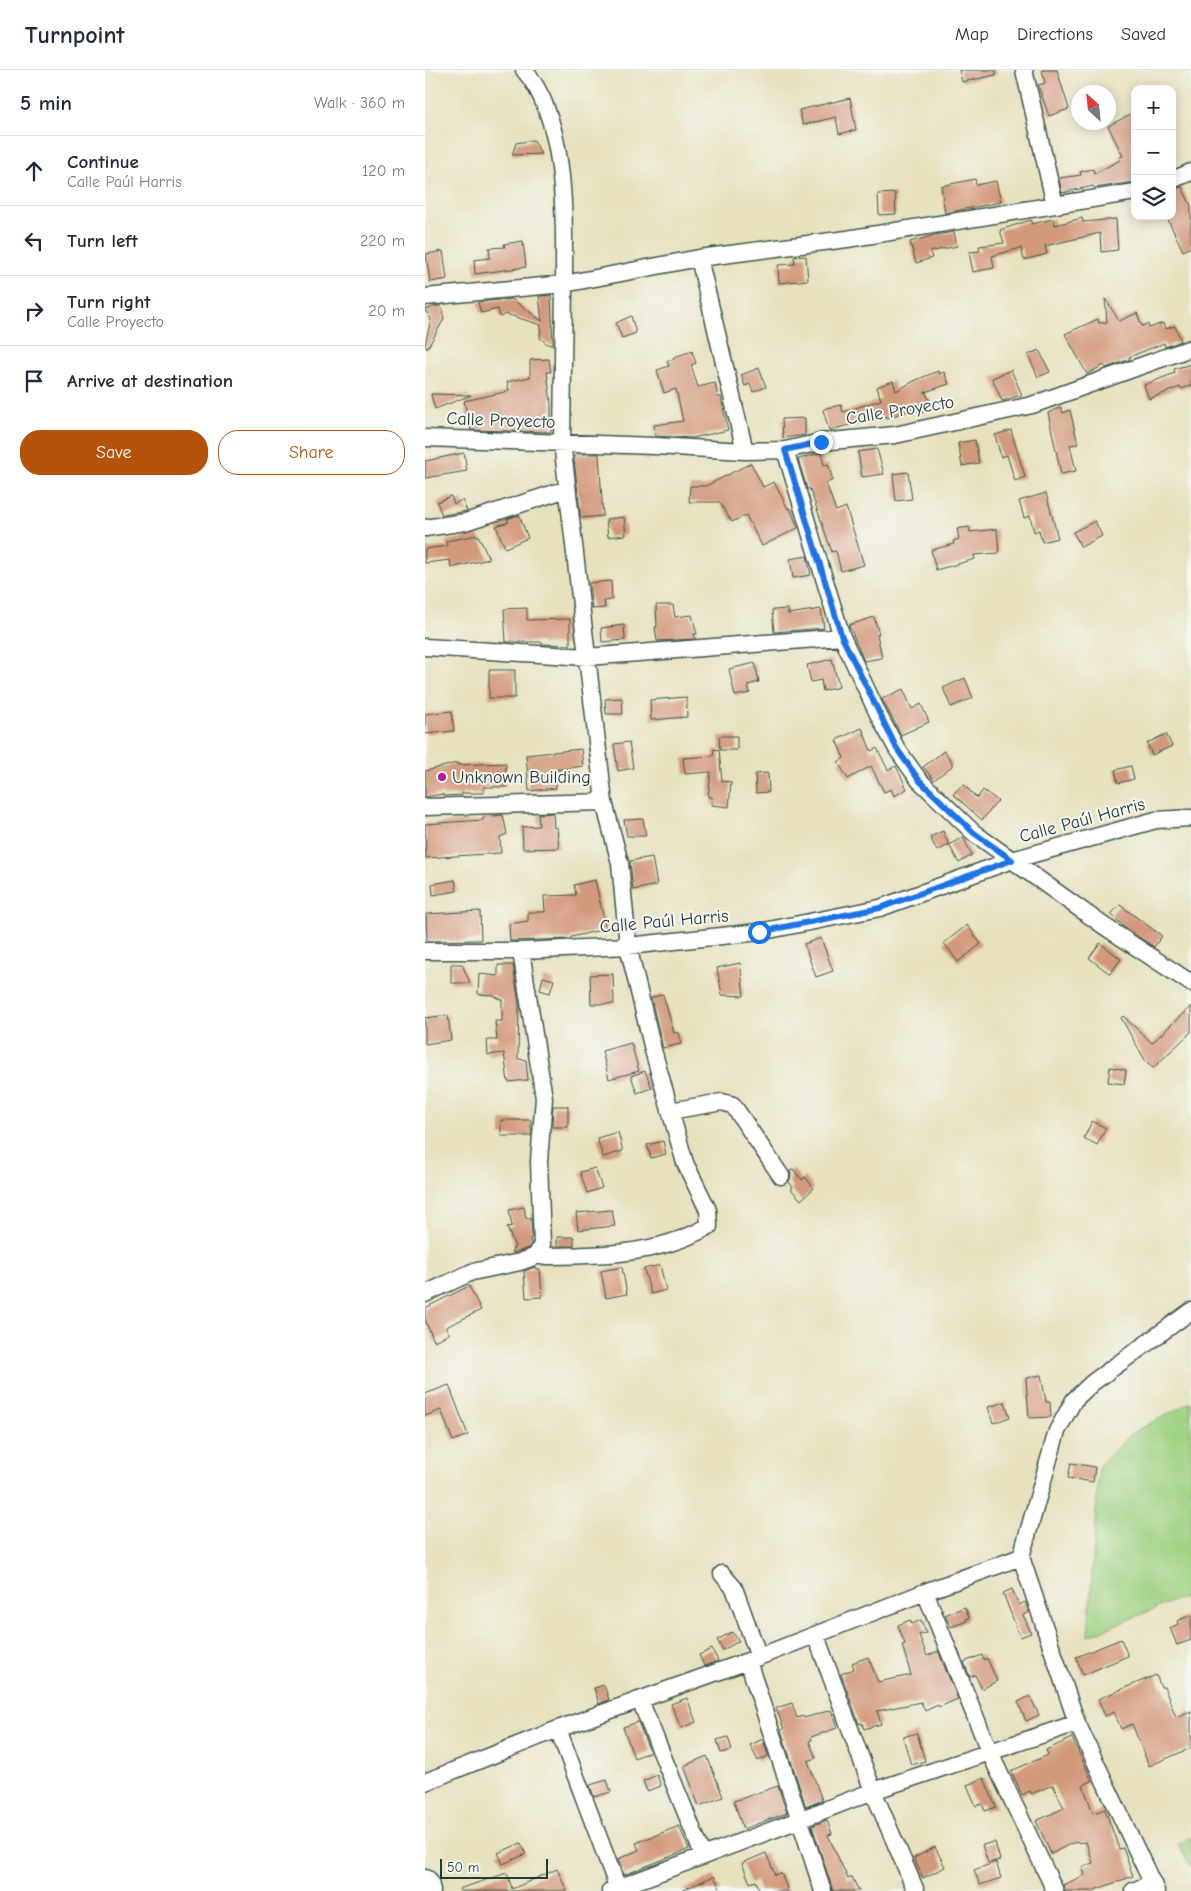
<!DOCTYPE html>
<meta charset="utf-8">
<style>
:root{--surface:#fff;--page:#f2f2f3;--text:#1f2937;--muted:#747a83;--line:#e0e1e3;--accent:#b45309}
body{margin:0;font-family:"Comic Neue",sans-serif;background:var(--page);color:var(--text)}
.controls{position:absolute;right:15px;top:15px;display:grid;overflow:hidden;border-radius:10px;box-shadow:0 2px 12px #0003}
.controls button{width:45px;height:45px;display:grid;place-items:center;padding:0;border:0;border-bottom:1px solid var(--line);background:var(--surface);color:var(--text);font:25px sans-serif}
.compass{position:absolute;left:646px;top:15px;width:45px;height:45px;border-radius:50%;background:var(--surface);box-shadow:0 2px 12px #0003;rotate:333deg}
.scale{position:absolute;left:15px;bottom:12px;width:108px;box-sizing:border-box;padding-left:5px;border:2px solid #1f3d34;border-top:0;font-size:14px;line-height:18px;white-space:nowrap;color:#1f3d34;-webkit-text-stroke:4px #f6f6f2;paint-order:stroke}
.stop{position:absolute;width:15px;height:15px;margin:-11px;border:4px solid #1a73e8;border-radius:50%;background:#fff}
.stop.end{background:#1a73e8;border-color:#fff;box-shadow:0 1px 5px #0008}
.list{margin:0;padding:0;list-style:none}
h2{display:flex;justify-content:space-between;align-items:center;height:65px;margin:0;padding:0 20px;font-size:21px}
h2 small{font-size:16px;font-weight:400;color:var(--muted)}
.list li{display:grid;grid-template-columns:32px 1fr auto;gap:15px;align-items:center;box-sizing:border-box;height:70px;padding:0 20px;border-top:1px solid var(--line)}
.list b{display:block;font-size:19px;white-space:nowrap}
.list p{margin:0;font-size:16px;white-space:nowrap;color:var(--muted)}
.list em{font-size:16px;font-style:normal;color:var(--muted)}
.actions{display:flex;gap:10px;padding:15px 20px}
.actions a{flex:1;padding:11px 0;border:1px solid var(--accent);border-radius:20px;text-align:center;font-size:18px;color:var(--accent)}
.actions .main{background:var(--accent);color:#fff}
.icon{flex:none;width:28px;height:28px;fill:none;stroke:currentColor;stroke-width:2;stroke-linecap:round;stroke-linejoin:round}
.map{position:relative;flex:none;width:766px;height:1821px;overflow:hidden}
header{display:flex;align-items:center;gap:30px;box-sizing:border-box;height:70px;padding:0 25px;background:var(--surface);border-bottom:1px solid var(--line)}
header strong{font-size:24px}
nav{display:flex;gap:28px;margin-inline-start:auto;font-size:18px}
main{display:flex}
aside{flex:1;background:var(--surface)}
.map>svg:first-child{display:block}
.green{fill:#a0d282;stroke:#60885b}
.building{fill:#d3997c}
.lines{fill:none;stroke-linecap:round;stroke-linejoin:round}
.street-casing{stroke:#3d5649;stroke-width:19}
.primary-casing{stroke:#3d5649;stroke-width:29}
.street{stroke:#fff;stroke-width:16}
.primary{stroke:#fff;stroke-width:26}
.route{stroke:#1a73e8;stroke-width:6}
.poi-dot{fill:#b5179e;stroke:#f6f6f2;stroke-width:2}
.labels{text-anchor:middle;stroke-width:4;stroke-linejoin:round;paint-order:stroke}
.street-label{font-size:18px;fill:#1f3d34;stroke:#f6f6f2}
.poi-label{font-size:18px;fill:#1f3d34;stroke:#f6f6f2;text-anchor:start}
</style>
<header>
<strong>Turnpoint</strong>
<nav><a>Map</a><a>Directions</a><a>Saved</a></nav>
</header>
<main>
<aside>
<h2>5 min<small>Walk · 360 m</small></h2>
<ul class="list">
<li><svg class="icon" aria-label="ahead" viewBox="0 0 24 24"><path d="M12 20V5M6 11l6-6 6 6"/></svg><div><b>Continue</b><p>Calle Paúl Harris</p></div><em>120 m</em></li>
<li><svg class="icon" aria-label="left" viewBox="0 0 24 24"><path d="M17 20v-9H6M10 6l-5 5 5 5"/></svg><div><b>Turn left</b></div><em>220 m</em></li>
<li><svg class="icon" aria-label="right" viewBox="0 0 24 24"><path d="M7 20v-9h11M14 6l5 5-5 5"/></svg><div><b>Turn right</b><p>Calle Proyecto</p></div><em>20 m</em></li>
<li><svg class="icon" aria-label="arrive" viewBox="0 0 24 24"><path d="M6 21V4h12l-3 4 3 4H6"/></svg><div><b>Arrive at destination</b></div></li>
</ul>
<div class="actions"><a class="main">Save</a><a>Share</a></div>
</aside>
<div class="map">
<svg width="766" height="1821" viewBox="0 0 766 1821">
<rect width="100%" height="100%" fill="#f6f6f2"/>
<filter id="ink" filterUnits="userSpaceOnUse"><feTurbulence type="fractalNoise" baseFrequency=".02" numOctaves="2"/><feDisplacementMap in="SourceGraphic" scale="10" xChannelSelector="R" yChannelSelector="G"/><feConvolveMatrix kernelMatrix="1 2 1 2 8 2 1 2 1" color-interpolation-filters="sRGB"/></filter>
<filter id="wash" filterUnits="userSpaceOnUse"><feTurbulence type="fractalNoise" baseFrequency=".0096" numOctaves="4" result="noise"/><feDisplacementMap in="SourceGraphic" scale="20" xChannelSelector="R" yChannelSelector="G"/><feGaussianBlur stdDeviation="1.12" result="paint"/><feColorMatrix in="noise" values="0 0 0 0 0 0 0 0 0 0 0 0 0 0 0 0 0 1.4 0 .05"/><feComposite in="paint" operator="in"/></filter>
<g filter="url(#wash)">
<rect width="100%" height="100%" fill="#e7e1be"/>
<path class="green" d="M766,1332V1524L663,1566L674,1396L707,1363Z
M766,1767V1796L753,1775Z"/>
<g id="blocks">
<path class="building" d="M534,0H571V5L537,12Z
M617,0H632L644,39L624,46L613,15L620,13Z
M425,28L431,60L414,64L411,47L378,55L374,40Z
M710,42V112L669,118L668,116L637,123L634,108L656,105L655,102L668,99L669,104L695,90L694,87L698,86L683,56Z
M109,70L116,84L87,85L91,73Z
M550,109L551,115L571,111L576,132L520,143L516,116Z
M757,117L766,136V177L758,181L741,146H747V120Z
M470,123L471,144L454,145L453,124Z
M657,148L658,152L691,149L693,180L676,182L675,163L620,176L622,184L599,190L596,178L567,186L569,198L548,202L544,182L555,181L554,176L579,173L575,160L606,150L607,154L628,149L630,155Z
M529,162L532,176L505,182L507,188L491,193L485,172L510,165Z
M98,171L101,197L50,204L49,190L65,188L64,178L80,177L79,174Z
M18,181L22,209L5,212L1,184Z
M381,186L383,210L354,213L353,195L370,194L369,187Z
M126,225L128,276L121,273L115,268L116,255L81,244L75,247L73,239L56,243L53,232L87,229L117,251L114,226Z
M680,228L694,251L712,243L717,256L723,254L724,258L738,253L740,259L750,256L756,271L740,277L739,273L704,287L705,289L681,298L679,295L662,304L640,264L673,249L674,253L682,252Z
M11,236H16L19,249L2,279L0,275L6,249L0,240Z
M206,246L211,263L197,268L191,253Z
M614,280L625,302L613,307L603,285Z
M267,281L271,293L266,295L273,317L290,313L293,327H296L303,360L268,368L230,366L229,355L258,351L251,319L239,323L232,300L244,296L242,291L249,289V287Z
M124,289L126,302H122L126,334V362L46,360L39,331L84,321L82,312L105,307V290Z
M766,294V316L755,319V317L724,329L719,315L750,303L749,299Z
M334,298L341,317L328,322L325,314L320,316L316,305Z
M586,300L597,325L577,331L567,308Z
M513,301L514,304L519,302L524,314L500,322L508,336L494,344L491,338L462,348V346L404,360L398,340L401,338L416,335L418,342L456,330L452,317L468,311L471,321L489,311Z
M6,324L46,325L10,339Z
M636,337L638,343L645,340L653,374L645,375L651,401L636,404L623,343Z
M380,348V365L358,368L357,349Z
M586,360L600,407L590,411L582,385L576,387L570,365Z
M550,370L554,393L537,396L533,373Z
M452,379L459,404L437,407L433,382Z
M39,383L42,401L0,408V391Z
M396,383L399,395L403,394L408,410L401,413L411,441L421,437L439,495L416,501L411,481L407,482L385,419H382L373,389Z
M150,384H174L178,446L156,448L149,390Z
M326,393L338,417L349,412L363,439L365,438L373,458L337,476L321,445L307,452L294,432H264L265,416H281Z
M483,402L487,429L471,431L468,404Z
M621,423L633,468L617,472L614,460L609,462L605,446L599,448L594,431Z
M26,426L29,434L37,430L42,441L17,445L12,432Z
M94,445L103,468L80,478L71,456L84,452L82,449Z
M199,447L201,465L183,467L181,449Z
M670,451L677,466L656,477L648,462Z
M544,457L545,462L572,459L574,483L549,485L550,489L511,500L506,480L529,474L528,471L534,469L532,459Z
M53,465L64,489L26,498L25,490L0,493V479L22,476L21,471Z
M382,486L386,505L368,508L365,489Z
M186,511L187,530L179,531L180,538L167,539L164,513Z
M231,535H248L250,547L267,545L272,564H269L270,569L232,571L230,557H232Z
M102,538V550L145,549V575L117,574V572H81L79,539Z
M363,539V544L396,539L399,558L349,562L347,540Z
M449,547L454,564H452L457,588L439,591L424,555Z
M199,555L200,570L177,572L176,558Z
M407,589L414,617L398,621L396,610L386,612L382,595Z
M330,593L334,612L323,615L325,623L310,626L304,599Z
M64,600H90V628H64Z
M540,608L548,628L526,637L518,618Z
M478,619L487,639L496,634L504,652L476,665L457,629Z
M261,627L262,647L226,650L225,630Z
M197,628L198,644H181L180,629Z
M27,641L29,661L0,664V644Z
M437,658L446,681L452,678L463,700L471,696L482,719L469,726L466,719L459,722L446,696L423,709L413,692L419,688L411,670Z
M741,664L747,676L727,685L722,673Z
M294,666H312V680H295Z
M204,672L208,698L193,701L189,674Z
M156,679L158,696L130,700L131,718L104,721L101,685Z
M289,679L294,680L297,711L306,712L304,737L286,735L287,727H283L286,702L260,704L258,688L288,686Z
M519,681L527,692V696L509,710L498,697Z
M32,693L33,695L81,693V717H59V723H37V725L18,726V724L0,727V701Z
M706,696L709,709L693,713L690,700Z
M343,703L344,722L331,723L330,704Z
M538,714L552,728L558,720L573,731L557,750L528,724Z
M128,743L129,758L132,757L134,778L98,779L97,757L114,756L113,744Z
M78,745L82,764L75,767L76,783L1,788L0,754L58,750V747Z
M218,749L221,766H202L199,750Z
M518,761L524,775L512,781L505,767Z
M538,767L547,785L534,793L524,775Z
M227,787L232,815L208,820L205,791Z
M30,810L32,821L8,825L7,814Z
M170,810L181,859L146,867V869L85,871L84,854L103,851V842H120L119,826L151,825L149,815Z
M695,835L737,866L729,877L700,858L686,844Z
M55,841L56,870L2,871L1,844Z
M542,855L556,874L533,892L519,873Z
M396,868L408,901L391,907L379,874Z
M675,873L696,889L685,904L664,888Z
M315,893L319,926L297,925L292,898Z
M26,894H37L45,913H26Z
M73,895H88L94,934L93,989L101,990L103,1010L83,1012L79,983L63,985L62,970H72L70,951H77V930L68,925L53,924L54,904L73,906Z
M188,904L189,934H166L165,905Z
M118,907L129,910L125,923L115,920Z
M238,924L249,963L254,962L256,974L238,978L226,928Z
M766,936V962L728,998L720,990L696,948L698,946L727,973Z
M23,945L26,970L0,974V948Z
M206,973L214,1001L184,1009L177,981Z
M685,997L701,1000L699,1014L683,1012Z
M220,1001L227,1018L212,1023L206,1006Z
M128,1036H143V1057H127Z
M76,1050H106V1066H76Z
M667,1051L681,1058L672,1075L659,1068Z
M193,1062L198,1081L178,1087L172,1068Z
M238,1071L241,1084L226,1088L222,1075Z
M170,1098L177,1118L162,1123L155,1102Z
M368,1099L377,1110L380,1107L389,1118L376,1130L366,1119L368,1117L364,1112L366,1106L365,1101Z
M99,1137L101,1148H106L107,1167L105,1168L106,1173L104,1178L88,1183L87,1179L90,1177L82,1157L87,1156L84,1140Z
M187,1140L190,1156L153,1160L151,1143Z
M132,1167H149V1176H132Z
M235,1195L241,1220L226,1224L219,1199Z
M110,1197L111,1199H115L117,1227L101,1228L99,1201Z
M197,1197L202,1224L181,1228L176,1201Z
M44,1216L56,1240L21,1257L24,1264L9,1271L0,1250V1238Z
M616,1305L621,1332H625L626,1347L604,1348L601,1308Z
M24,1315L43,1365L28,1371L16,1340L0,1346V1324Z
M580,1332L585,1347L568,1353L563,1337Z
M646,1393L670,1397L668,1412L643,1408Z
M587,1519L594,1535L600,1532L604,1542L598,1545L606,1563L595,1567L578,1523Z
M540,1537L544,1548L541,1549L542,1551L526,1557L520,1545Z
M766,1545V1570L752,1575L745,1558L753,1554L752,1551Z
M485,1550L487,1554L496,1550L501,1563L494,1565L502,1586L513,1581L533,1629L514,1637L513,1635L500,1641L496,1632L452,1641L456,1654L439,1659L437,1653L434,1654L416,1604L429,1599L427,1593L443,1587L453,1612L486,1605L477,1575L480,1574L473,1555Z
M307,1562L314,1571L298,1580L292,1570Z
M696,1569L703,1586L658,1605L651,1587Z
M287,1579L293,1591L279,1596L274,1585Z
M557,1585L559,1590L562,1588L572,1611L557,1619L550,1605L545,1607L539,1592Z
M731,1605L736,1617H739L751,1647L766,1641V1678L724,1696L707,1654L696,1659L689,1642L680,1646L673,1629Z
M179,1615L184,1630L174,1634L169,1618Z
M605,1626L614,1645L601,1651L593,1632Z
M262,1628L271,1652L256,1658L246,1634Z
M367,1633L372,1648L378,1646L379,1648L406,1640L412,1658L386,1667L387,1670L384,1671L391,1688L383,1691L397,1730L381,1737L356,1660L359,1659L351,1638Z
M213,1652L225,1682L209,1688L198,1657Z
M492,1663L500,1691L486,1695L478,1667Z
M303,1667L307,1680L296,1683L292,1670Z
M647,1668L667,1711L658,1715L668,1743L680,1739L694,1779L698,1778L708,1806L667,1821H640L638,1815L660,1805L657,1797L668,1793L661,1772L647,1773L626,1784L611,1751L639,1738L628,1715L606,1724L605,1721L597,1725L586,1701L623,1685L621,1680Z
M338,1669L343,1686L333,1691L325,1675Z
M282,1686L298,1727L274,1736L259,1696Z
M232,1705L236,1716L222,1721L218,1711Z
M559,1708L571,1737L560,1741L557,1734L551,1736L542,1715Z
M182,1710L186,1722L169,1727L165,1715Z
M353,1716L362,1743L318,1759L309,1731Z
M402,1750L407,1764L403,1765L423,1809L427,1807L434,1821H408L387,1756Z
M254,1756L264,1779L199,1805L193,1789L214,1780L211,1773Z
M570,1772L575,1790L563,1793L557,1775Z
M96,1773L101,1784L78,1794L73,1783Z
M510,1777L520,1797L498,1808L489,1788Z
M341,1783L350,1805L356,1803L363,1821H335L331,1811L325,1813L317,1793Z
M571,1792L576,1808L555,1815L549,1800Z
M132,1799L142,1821H35L34,1819L82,1803L87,1819Z
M289,1806L296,1821H256Z"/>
</g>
</g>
<g filter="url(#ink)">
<use href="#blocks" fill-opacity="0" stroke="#3d5649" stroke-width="1"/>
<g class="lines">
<defs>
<path id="street" d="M599,0L630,135
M747,110L766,102
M274,188L320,381
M0,227L139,214C139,150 143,50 99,0
M0,368L230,376L320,381L360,380L396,372L470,365L607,335L766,278
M360,380L417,567L454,646L472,679L494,710L549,763L679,856L766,913
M0,458L40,452L142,419
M0,577L162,587L417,567
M0,737L179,732
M0,881H96L203,876L334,862L455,838L587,790L731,750L766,748
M245,1041L297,1032L308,1035L356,1106
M111,1186C169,1186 233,1186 284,1156L283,1140L260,1093L228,980L203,876L195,793L179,732L137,372L139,214L274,188L422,169L710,122
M0,1224L47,1202L95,1192L111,1186L117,1174L114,1091L119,1028L96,881
M297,1504L309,1518L334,1587
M500,1522L565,1683L630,1821
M391,1566L448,1721L491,1821
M323,1591L398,1821
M215,1630L278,1785
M133,1659L194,1821
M0,1712L133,1659L323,1591L500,1522L596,1487
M185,1821L374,1750L448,1721L652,1653
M708,1821L728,1813
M731,1821L652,1653L596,1487L632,1361L649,1330L667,1313L766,1241"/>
<path id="primary" d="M0,1813L2,1821"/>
</defs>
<use href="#street" class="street-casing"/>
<use href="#primary" class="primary-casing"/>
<use href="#street" class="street"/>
<use href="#primary" class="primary"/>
</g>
</g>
<g class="lines" filter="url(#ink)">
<path class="route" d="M334,862L455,838L587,790L549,763L494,710L472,679L417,567L360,380L396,372"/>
</g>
<circle class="poi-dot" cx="17" cy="707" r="5"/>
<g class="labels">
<g class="street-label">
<text transform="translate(475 340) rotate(-9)" y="6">Calle Proyecto</text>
<text transform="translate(76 350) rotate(2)" y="6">Calle Proyecto</text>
<text transform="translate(657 750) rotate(-15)" y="6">Calle Paúl Harris</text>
<text transform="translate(239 851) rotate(-5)" y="6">Calle Paúl Harris</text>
</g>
<g class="poi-label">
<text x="27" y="713">Unknown Building</text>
</g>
</g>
</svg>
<div class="controls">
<button>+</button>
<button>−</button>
<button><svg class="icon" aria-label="layers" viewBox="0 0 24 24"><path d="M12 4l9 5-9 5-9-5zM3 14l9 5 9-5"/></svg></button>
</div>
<svg class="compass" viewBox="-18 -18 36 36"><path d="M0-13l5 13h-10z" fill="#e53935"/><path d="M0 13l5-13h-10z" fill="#747a83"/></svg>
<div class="scale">50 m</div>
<div class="stop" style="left:334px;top:862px"></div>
<div class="stop end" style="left:396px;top:372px"></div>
</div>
</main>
